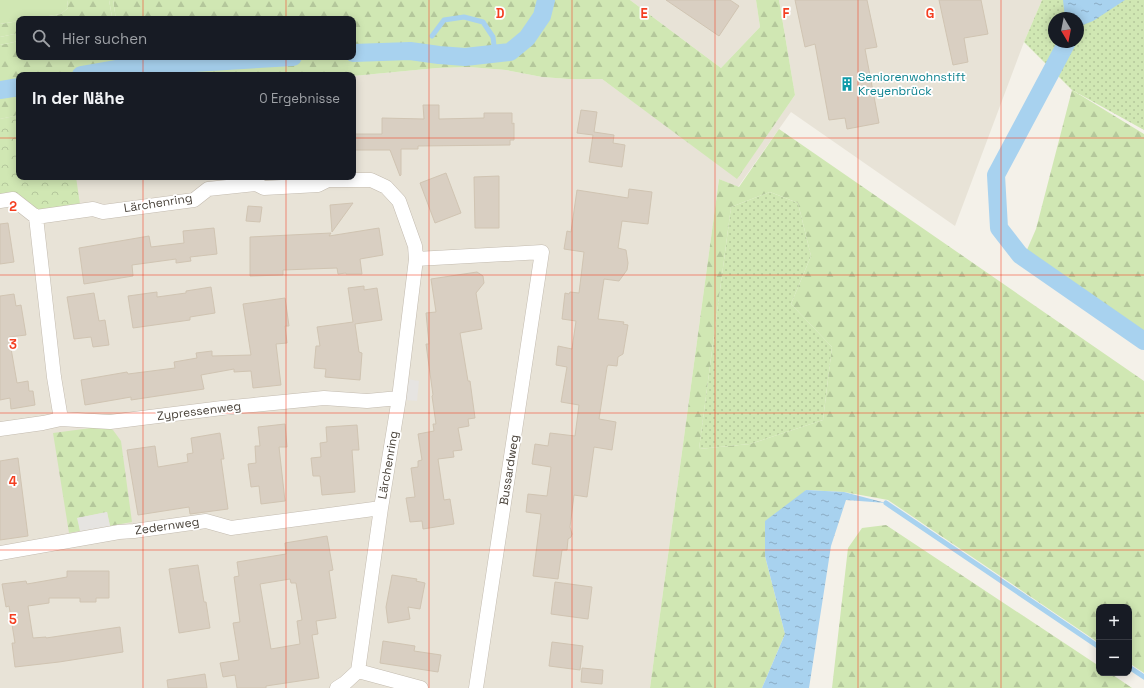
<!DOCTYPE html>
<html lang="de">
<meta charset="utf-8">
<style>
:root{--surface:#171b24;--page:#20242c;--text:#f1f3f6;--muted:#9ea1a6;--line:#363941}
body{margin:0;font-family:"Space Grotesk",sans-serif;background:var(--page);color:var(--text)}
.controls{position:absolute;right:12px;bottom:12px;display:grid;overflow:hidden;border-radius:8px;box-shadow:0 2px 10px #0003}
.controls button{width:36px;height:36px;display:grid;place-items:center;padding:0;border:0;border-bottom:1px solid var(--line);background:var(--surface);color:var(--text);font:20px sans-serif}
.compass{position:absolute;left:1048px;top:12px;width:36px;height:36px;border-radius:50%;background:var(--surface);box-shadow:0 2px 10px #0003;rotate:170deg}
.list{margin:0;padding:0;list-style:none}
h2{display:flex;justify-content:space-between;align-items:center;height:52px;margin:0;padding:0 16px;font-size:17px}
h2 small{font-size:13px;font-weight:400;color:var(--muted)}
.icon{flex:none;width:22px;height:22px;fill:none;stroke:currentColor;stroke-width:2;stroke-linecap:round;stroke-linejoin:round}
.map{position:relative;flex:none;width:1144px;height:688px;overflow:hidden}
.search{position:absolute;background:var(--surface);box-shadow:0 2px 10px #0003;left:16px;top:16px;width:340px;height:44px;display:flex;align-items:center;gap:10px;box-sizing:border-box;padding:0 14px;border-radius:8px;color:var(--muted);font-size:15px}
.panel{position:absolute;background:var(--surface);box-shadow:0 2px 10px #0003;left:16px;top:72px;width:340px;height:108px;border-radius:8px}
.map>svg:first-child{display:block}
.residential{fill:#e8e3d7}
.grass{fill:url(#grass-dots);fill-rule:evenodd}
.forest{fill:url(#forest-firs);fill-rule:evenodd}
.park{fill:url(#park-crowns)}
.pitch{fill:#d0e7b3}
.parking{fill:#e6e4e1}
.water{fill:url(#water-ripples)}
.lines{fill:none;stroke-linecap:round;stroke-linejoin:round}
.stream{stroke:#a8d2ef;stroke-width:5}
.canal{stroke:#a8d2ef;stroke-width:18}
.building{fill:#d9cfc2;stroke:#d0c4b2;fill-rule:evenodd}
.street-casing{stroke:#c3bbaf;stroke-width:15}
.street{stroke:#fff;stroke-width:14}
.grid{fill:none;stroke:#f43e20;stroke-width:1;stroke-opacity:0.55}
.labels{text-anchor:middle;stroke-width:3.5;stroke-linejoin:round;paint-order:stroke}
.culture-label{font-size:12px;fill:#0d838f;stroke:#fff;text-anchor:start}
.street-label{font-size:12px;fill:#484138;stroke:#fff}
.grid-label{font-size:13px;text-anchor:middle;font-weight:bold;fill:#f43e20;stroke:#fff;stroke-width:3.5;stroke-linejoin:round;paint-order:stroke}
</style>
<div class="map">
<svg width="1144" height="688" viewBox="0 0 1144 688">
<defs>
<pattern id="grass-dots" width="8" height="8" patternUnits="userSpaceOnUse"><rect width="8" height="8" fill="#d0e7b3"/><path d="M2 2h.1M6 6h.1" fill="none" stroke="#b4c79b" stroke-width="1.8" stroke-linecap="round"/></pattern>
<pattern id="forest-firs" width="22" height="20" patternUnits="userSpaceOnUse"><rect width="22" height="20" fill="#d0e7b3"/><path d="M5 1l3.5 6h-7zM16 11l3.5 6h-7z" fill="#b4c79b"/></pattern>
<pattern id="park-crowns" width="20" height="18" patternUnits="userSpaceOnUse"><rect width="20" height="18" fill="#d0e7b3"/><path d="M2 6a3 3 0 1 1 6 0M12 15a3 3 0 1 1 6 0" fill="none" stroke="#b4c79b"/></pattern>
<pattern id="water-ripples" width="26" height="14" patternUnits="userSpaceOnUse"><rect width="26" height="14" fill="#a8d2ef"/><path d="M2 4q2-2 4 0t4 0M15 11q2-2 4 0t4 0" fill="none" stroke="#8bacc3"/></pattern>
</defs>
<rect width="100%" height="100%" fill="#f4f1e9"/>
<path class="residential" d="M630,0H756L760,27L721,68Z
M779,0H1042L1024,42L955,226L791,112L738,187L719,179L650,688H0V119L19,115V177H353V76L437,68L469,67L506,70L542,77L569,79H602L737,178L795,95Z"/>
<path class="grass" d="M1042,0H1144V130L1072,90L1024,42ZM1054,18H1078V42H1054Z
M770,192L798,203L811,256L791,304L832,347L823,420L750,444L699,449L731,207Z"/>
<path class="forest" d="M67,0H109L112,17L101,19H30L61,14L68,8Z
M113,0H630L721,68L760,27L756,0H779L795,95L737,179L602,79H569L542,77L506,70L469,67L437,68L353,76V75H19V115L0,119V45L19,41V57H353V19H116Z
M19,21V33L0,37V24Z
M1072,90L1144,134V333L1026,252L1036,229Z
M779,129L1144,381V673L1129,663V607H1099V643L888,500L844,492L806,490L765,556L785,634L762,688H650L719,179L739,187ZM770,192L798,203L811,256L791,304L832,347L823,420L750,444L699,449L731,207Z
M106,426L113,430L121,441L132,522L110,526L107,512L78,518L80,531L69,533L53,433Z
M886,525L1099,666V673H1110L1132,688H832L848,548L862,528Z"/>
<path class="park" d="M19,115V177H76L81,211L36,217L0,201V119Z"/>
<path class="pitch" d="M0,0H67L68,8L61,14L30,19H19V21L0,24Z
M109,0H113L116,19H101L112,17Z
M19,33V41L0,45V37Z"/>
<path class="parking" d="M407,379L419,381L417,401L405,400Z
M107,512L110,526L80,531L77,518Z"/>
<path class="water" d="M1063,0H1125L1093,21L1078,27V18H1065Z
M806,490L844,492L886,503L846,500L831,546L809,688H762L785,634L765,556V521Z"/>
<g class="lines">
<path class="stream" d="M432,36L444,20L464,17L483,22L493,37L495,54
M886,503L1099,647
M1129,667L1144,677"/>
<path class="canal" d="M1067,42L996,175L999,228L1020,255L1144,341
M353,53L410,51L439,55L465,57L510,52L527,38L542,16L546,0
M81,75L127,67L293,57
M0,90L19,87"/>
</g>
<path class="building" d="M666,0H730L739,6L719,36Z
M795,0H867L877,47L865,49L879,123L847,129L845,118L829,120L815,44L805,47Z
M939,0H981L988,34L964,38L968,62L953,65Z
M423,105H439V119L484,118V113H512V124L514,123V140H510V145L418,146V149H401V175L400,176L390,150H353V134H382V118L424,119Z
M581,110L597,112L594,132L614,135L613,143L625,145L622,167L589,162L593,135L577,133Z
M446,173L461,213L435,223L420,183Z
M499,176V228H475L474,177Z
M629,189L652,192L648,224L622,221L618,248L626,250L628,263L627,270L619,281L604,279L598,319L624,322L623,324L628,325L623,354L618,357L617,366L608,365L607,367L599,419L616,422L612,450L594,447L587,497L574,495L570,527L572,534L571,537L568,539L567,550H562L558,579L533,576L541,514L526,512L528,494L547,496L551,467L532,464L535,444L548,446L550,433L575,436L579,405L561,402L567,367L556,365L558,346L572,349L576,321L562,319L565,293L569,294L570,292L579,293L584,252L564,249L567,231L571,232L577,190L628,198Z
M353,203L332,232L330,205Z
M248,206L262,207L260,222L246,221Z
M8,223L14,262L0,264V224Z
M214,228L217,254L190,257L191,261L176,263V259L132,265L133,276L84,284L79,248L149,236L151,247L184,243L183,231Z
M379,228L383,255L360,259L362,274H346V273L338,274L337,268L283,270V275L250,276V237L331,233L329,236Z
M477,272L483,276L484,283L476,293L482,329L460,333L468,381H470L475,418L468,419L469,426L458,428L462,450L453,451L454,457L438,459L444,500L450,499L454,524L423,529L422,521L410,522L406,498L415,497L411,468L418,467V461L422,460L418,434L434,431L433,424H436L432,396L433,395L426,344H429L426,313L436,312L431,279Z
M364,286V290L377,288L382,320L355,324L359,352L362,353L360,380L325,377L326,369L314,368L316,346H320L317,327L353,322L348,288Z
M211,287L215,313L190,317V320L133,328L128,296L157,292V297L186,293V291Z
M94,293L99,321L105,320L109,345L93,347L91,337L74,339L67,297Z
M14,294L16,306L21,305L26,335L9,337L17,383L28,381L29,391H33L35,405L11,409L10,398L0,400V296Z
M285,298L289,326H285L287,343L276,344L281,385L253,388L251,371L234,372V369L201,375L204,389L131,400V397L85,405L81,380L127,372L128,374L175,368L174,362L197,358L196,353L212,351V356L251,355L243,304Z
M285,424L287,447H279L285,501L261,504L259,486L251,487L248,464L256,463L255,446H260L258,427Z
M357,425L359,450H352L355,492L322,495L320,476H313L311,458L321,457L320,443L327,442L326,427Z
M220,433L224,459H221L228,509L190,514L189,507L138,515L127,450L155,446L158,467L188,462L187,454L193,453L191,438Z
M18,458L28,536L0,540V461Z
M327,536L333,570L329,571L336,618L316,621L318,634L312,635L319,678L266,686V688H237L235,675L223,677L220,663L239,660L233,623L240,622L234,577L239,576L237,562L286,554L285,543ZM290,579L291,583H296L302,620L297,621L300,644L271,649L260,584Z
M198,565L204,602H206L210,628L179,633L169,569Z
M67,571H109V598H96V602H80V598H49V603L28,606L33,638L46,637V638L120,627L123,652L59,662L15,667L12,643H15L9,606L6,607L2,584L26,581L27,584L67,577Z
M392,575L417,579L416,581L425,583L420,609L408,607L410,619L388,623L386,607Z
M555,582L592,587L588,619L551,614Z
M383,641L415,646L414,651L441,655L438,672L380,663Z
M552,642L583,646L580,670L549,666Z
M582,668L603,670L602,684L581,682Z
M205,674L207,688H168L167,680Z"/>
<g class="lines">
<defs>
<path id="street" d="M0,201L13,199L36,217L93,209L103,212L194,200L208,189L256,184L264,188L318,185L328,180H371L386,187L399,201L415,246L416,259L399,398L381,508L358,671L345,683L337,688
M36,217L54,377L61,419
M416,259L542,252L476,688
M0,429L43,423L61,419L110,422L222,408L324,398L367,401L399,398
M0,553L119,532L134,531L206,521L231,528L381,508
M358,671L421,688"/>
</defs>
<use href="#street" class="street-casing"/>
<use href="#street" class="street"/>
</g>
<path class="grid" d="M143,0V19M286,0V19M429,0V688M572,0V688M715,0V688M858,0V688M1001,0V688M143,57V75M286,57V75M0,138H19M353,138H1144M143,177V688M286,177V688M0,275H1144M0,413H1144M0,550H1144"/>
<defs>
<symbol id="building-bare" viewBox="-9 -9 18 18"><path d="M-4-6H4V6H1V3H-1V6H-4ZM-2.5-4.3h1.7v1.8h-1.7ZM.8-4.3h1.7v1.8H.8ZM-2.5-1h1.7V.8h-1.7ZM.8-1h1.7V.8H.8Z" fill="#0f9aa8" stroke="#fff" stroke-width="2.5" paint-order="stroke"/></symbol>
</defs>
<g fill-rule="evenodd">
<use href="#building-bare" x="837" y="74" width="20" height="20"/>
</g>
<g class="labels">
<g class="culture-label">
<text x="858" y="81">Seniorenwohnstift<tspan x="858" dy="14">Kreyenbrück</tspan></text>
</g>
<g class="street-label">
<text transform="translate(158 203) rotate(-9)" y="4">Lärchenring</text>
<text transform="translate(199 411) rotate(-7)" y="4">Zypressenweg</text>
<text transform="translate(388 465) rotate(-80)" y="4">Lärchenring</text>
<text transform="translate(509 470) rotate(-81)" y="4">Bussardweg</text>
<text transform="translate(167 526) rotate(-8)" y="4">Zedernweg</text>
</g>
</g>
<g class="grid-label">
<text x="500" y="18">D</text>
<text x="644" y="18">E</text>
<text x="786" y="18">F</text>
<text x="930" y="18">G</text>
<text x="13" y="211">2</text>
<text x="13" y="349">3</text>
<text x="13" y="486">4</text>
<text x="13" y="624">5</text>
</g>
</svg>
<div class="controls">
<button>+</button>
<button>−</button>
</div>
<svg class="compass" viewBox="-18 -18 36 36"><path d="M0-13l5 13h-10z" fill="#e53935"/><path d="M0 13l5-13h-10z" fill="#9ea1a6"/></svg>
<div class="search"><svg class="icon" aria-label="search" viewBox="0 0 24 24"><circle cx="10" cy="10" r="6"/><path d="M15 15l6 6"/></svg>Hier suchen</div>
<section class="panel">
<h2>In der Nähe<small>0 Ergebnisse</small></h2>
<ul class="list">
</ul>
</section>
</div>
